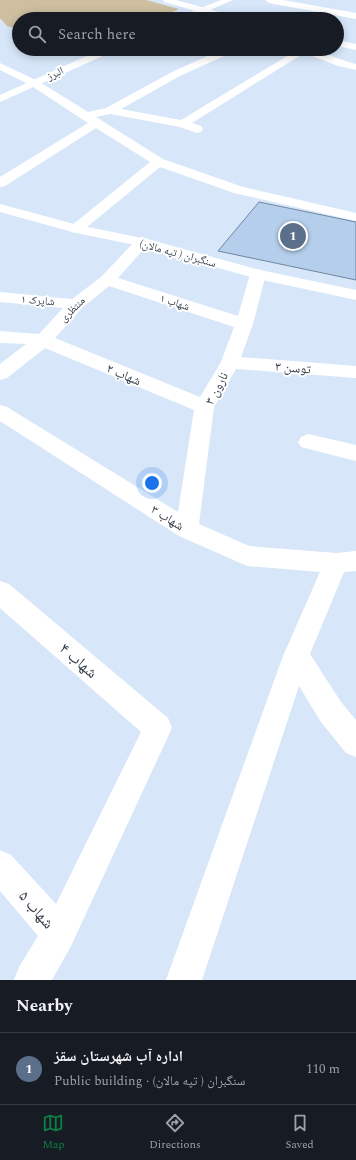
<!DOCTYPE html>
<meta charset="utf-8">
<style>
:root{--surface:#171b24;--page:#20242c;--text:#f1f3f6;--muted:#9ea1a6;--line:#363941;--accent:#0b8043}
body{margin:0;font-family:Spectral,"Noto Naskh Arabic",serif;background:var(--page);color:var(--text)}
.you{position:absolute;left:152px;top:483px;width:14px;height:14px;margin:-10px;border:3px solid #fff;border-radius:50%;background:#1a73e8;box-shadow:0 0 0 6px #1a73e833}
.badge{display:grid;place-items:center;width:26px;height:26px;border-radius:50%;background:var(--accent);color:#fff;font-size:13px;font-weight:700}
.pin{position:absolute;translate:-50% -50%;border:2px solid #fff;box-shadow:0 1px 4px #0006}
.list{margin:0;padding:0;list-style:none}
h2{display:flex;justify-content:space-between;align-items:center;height:52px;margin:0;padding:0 16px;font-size:17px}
h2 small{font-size:13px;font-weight:400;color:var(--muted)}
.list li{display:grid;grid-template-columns:26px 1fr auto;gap:12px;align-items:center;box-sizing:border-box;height:72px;padding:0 16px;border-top:1px solid var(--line)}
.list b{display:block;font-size:15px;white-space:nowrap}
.list p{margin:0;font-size:13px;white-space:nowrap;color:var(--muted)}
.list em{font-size:13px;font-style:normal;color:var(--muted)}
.icon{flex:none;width:22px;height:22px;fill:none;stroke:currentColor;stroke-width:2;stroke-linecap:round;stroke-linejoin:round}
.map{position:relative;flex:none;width:356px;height:980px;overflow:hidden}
.search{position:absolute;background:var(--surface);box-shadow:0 2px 10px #0003;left:12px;right:12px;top:12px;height:44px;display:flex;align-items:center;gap:10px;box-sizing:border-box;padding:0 14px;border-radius:22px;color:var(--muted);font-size:15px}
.sheet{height:124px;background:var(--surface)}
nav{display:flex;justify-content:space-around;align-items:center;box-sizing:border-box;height:56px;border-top:1px solid var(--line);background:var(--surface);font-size:11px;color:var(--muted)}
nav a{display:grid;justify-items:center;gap:2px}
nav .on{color:var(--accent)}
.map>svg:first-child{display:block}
.green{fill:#cdbfa0}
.building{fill:#b4ceeb;stroke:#6f87a2}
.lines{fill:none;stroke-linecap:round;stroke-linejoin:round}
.minor{fill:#fff;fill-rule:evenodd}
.tertiary{fill:#fff;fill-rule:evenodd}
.secondary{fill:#fff;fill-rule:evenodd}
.labels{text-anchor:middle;stroke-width:4;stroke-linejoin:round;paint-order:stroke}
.far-street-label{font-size:11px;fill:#343e4a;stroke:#fff}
.street-label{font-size:13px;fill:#343e4a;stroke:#fff}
.near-street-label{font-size:16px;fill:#343e4a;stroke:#fff}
</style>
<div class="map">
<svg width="356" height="980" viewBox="0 0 356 980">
<rect width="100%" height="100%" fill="#d7e7f9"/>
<path class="green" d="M0,0H146L179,9L156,19H19V30L7,26L0,18Z"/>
<path class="building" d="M259,202L356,222V280L218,251Z"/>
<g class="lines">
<path class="minor" d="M265,0H283L356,13V19L269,3Z
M337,40L356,44V50L337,46Z
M223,49H236L235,51L180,76L121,109L181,120L299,49L309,50L192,123L201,126L203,129L201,132L197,133L180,127L110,114L96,117L163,159L243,187L356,213V221L234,193L160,167L81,232L76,233L71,232L69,229L71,226L150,162L96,128L5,186L0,187V177L88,123L30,85L0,70V63L38,81L88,112L106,108L172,72Z
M142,237L147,239L150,242L118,278L238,316L250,274L252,271L258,269L264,271L266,274L253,324L241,357L356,366V378L236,369L214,407L199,524L249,546L336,553L356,551V571L344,572L310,654L341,702L356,720V757L346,753L321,722L299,686L202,980H166L283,656L320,572L247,566L179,536L0,421V405L7,407L178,512L194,410L45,348L7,378L0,380V364L26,344L0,343V331L39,334L63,308L0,302V292L72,299L101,277L137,239ZM109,286L234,327L221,362L200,397L55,338L82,308Z
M308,434L356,445V461L301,447L298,442L301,437Z
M0,581L9,584L168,718L172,728L71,946L52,980H14L19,967L38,936L0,891V850L11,855L56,904L141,732L0,608Z"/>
<path class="tertiary" d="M221,0H233L189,19H176L178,17Z
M102,49H115L114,51L0,102V95Z"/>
<path class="secondary" d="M163,0H176L237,17L239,19H224L164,2Z
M298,49C320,49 335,59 356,64V70L338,66L299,51Z
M0,204L78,225L147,239L260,270L356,290V300L258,279L140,246L76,233L0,212Z"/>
</g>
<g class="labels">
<g class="far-street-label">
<text transform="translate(55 73) rotate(-25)" y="4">البرز</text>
<text transform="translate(178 253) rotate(15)" y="4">سنگبران ( تپه مالان)</text>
<text transform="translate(38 300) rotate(5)" y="4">شاپرک ۱</text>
<text transform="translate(175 302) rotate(18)" y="4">شهاب ۱</text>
<text transform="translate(72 309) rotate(-44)" y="4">منتظری</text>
</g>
<g class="street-label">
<text transform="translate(293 367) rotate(5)" y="5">توسن ۳</text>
<text transform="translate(124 374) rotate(23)" y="5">شهاب ۲</text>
<text transform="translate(216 388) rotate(-62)" y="5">نارون ۳</text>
<text transform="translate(168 517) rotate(32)" y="5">شهاب ۳</text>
</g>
<g class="near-street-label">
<text transform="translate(79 660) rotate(41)" y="6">شهاب ۴</text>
<text transform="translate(37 909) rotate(49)" y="6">شهاب ۵</text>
</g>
</g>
</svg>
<div class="you"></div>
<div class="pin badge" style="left:293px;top:236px;background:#5c6f8a">1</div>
<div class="search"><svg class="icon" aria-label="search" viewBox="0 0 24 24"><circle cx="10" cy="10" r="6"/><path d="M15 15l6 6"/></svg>Search here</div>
</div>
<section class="sheet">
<h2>Nearby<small></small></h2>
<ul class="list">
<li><span class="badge" style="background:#5c6f8a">1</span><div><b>اداره آب شهرستان سقز</b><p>Public building · سنگبران ( تپه مالان)</p></div><em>110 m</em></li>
</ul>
</section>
<nav>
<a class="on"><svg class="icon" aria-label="map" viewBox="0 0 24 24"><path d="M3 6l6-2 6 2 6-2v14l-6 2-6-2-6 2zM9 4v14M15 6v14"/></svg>Map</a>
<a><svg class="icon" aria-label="directions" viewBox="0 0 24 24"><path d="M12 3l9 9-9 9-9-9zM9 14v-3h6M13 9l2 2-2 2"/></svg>Directions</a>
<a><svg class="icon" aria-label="saved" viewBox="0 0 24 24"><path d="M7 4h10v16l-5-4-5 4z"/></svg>Saved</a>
</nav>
